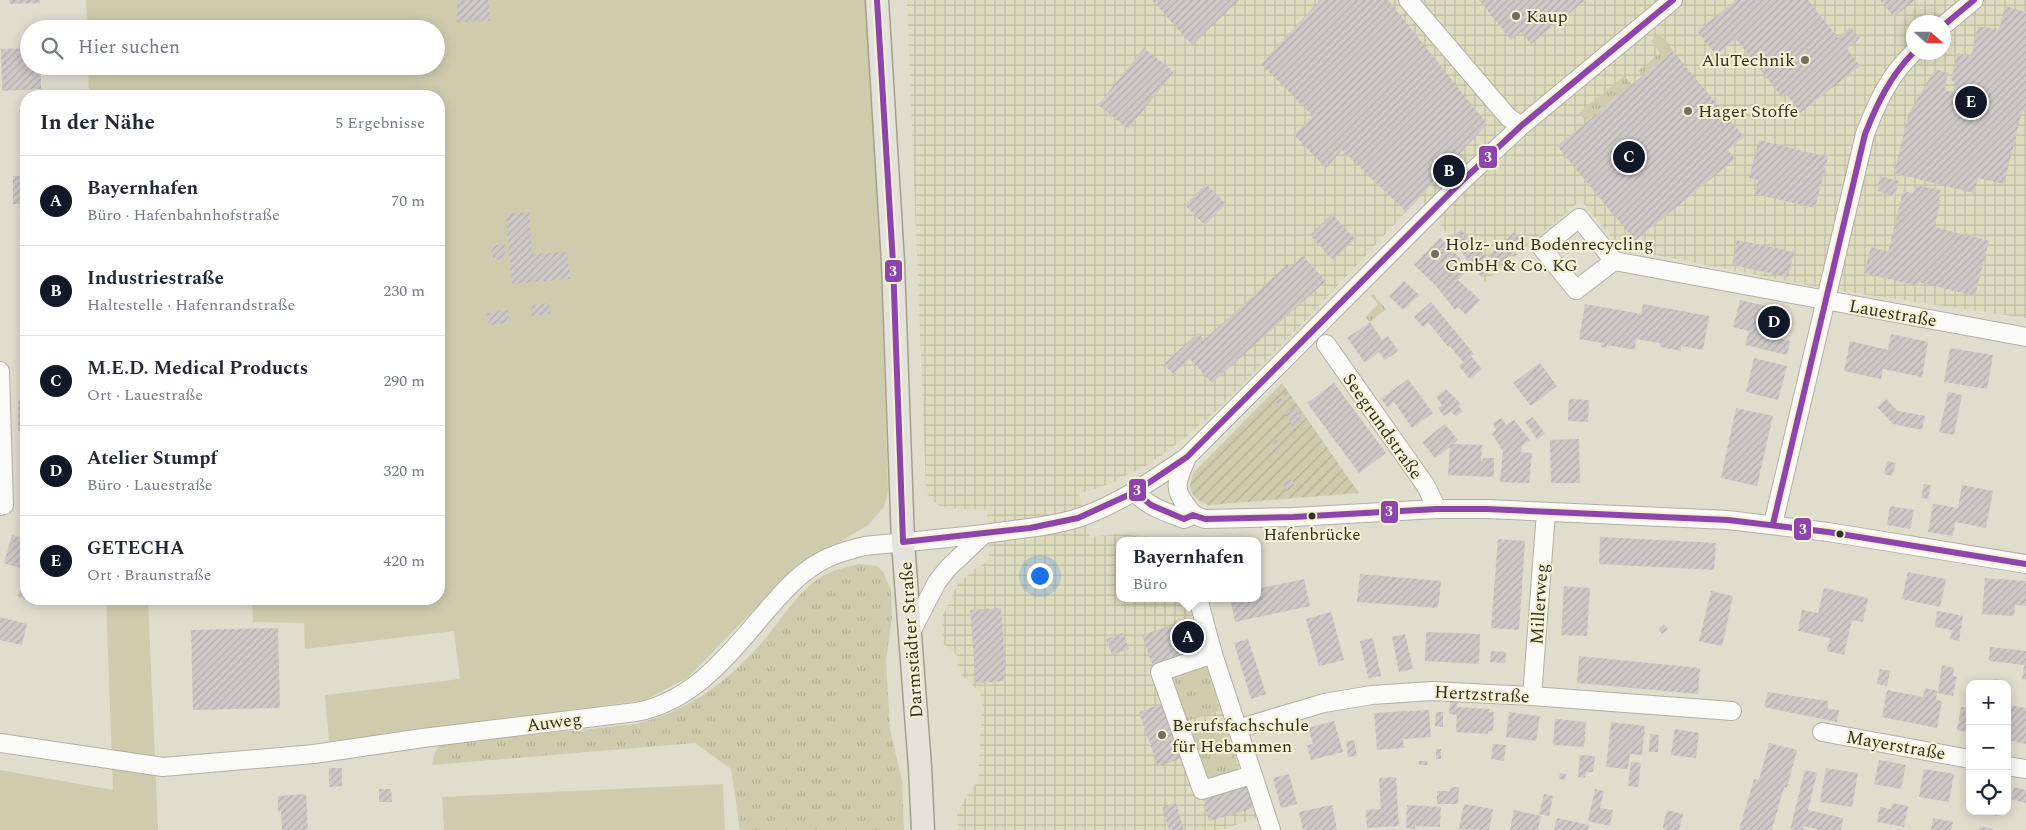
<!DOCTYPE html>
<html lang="de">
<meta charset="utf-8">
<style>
:root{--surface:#fff;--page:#f2f2f3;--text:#1f2937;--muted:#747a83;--line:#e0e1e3;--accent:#111827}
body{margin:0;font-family:Spectral,serif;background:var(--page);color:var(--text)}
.controls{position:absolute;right:15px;bottom:15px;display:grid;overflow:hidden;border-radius:10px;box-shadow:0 2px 12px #0003}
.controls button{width:45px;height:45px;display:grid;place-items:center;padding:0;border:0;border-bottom:1px solid var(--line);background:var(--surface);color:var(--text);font:25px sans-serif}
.compass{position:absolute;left:1906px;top:15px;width:45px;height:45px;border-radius:50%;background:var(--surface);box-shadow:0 2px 12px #0003;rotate:111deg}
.you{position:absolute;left:1039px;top:575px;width:18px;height:18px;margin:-12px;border:4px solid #fff;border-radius:50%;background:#1a73e8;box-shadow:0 0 0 8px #1a73e833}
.badge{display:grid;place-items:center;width:32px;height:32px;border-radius:50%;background:var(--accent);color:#fff;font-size:16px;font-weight:700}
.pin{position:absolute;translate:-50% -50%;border:2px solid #fff;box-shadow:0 1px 5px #0006}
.popup{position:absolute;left:1116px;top:537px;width:145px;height:65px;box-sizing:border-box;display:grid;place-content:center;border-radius:10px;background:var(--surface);filter:drop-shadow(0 1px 4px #0005);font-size:16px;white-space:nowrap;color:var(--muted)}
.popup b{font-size:19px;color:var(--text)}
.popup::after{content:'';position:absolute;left:50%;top:100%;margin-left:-10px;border:10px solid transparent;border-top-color:var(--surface)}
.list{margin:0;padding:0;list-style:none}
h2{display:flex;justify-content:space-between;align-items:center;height:65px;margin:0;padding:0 20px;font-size:21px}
h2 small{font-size:16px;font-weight:400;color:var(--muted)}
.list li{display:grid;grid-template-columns:32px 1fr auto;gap:15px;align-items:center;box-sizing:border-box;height:90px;padding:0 20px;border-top:1px solid var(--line)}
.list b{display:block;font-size:19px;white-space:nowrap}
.list p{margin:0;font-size:16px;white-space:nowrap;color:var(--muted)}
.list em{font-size:16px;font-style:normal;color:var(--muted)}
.icon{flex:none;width:28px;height:28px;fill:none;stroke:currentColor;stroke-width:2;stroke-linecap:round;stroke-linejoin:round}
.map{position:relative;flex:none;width:2026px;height:830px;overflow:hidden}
.search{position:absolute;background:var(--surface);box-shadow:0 2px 12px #0003;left:20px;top:20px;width:425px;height:55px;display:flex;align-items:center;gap:12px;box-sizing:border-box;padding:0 18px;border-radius:28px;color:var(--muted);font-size:19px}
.panel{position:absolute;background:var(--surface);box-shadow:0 2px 12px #0003;left:20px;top:90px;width:425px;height:515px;border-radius:20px}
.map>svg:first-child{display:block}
.industrial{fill:url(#industrial-grid);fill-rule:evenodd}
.grass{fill:url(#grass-tufts)}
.park{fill:#ceccad}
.garden{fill:url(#garden-furrows)}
.building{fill:url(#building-hatch)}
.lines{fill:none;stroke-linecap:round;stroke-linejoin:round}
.minor-casing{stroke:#b1b0a3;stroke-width:20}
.major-casing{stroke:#a2a08d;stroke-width:25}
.minor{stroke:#fafaf8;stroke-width:18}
.major{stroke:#e4e3db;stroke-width:22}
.bus-1-casing{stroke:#f4f2d2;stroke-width:10}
.bus-1{stroke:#8e44ad;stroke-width:6}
.poi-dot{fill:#6f6e60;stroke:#f4f2d2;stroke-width:2}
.bus-dot{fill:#323125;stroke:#f4f2d2;stroke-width:2}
.labels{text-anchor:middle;stroke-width:4;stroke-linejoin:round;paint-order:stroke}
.bus-label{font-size:17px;fill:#323125;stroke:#f4f2d2}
.poi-label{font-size:18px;fill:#323125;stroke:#f4f2d2;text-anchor:start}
.street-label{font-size:18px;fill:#323125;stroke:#f4f2d2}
.line-badge{stroke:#f4f2d2;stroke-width:2}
.badge-label{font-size:14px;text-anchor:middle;font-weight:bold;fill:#fff}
</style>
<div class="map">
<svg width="2026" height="830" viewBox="0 0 2026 830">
<defs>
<pattern id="industrial-grid" width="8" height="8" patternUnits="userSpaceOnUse" patternTransform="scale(1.25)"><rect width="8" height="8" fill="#dedcbf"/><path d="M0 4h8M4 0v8" fill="none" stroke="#bfbda4"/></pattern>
<pattern id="grass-tufts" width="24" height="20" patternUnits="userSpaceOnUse" patternTransform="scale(1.25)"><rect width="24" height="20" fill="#ceccad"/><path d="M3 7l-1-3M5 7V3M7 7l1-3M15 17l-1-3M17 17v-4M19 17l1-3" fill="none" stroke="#b1b095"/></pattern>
<pattern id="garden-furrows" width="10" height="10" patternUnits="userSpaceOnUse" patternTransform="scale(1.25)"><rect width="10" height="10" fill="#ceccad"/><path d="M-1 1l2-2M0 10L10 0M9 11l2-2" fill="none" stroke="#b1b095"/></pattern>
<pattern id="building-hatch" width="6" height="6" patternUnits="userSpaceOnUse" patternTransform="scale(1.25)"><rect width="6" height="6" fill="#ccc9c7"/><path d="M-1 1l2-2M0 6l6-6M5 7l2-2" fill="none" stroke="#b0adab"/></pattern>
</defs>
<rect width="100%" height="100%" fill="#dfdecd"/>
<path class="industrial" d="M907,0H2026V318L1833,290L1620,248L1581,200L1485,282L1419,198L1301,325L1217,410L1180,442L1149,464L1109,484L1079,494L1090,537L1116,534L1166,538L1167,541H1119V598H1189L1214,685L1259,817L1221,830H958L957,813L966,797L978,781L982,705L980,692L958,672L957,655L943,644L942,626L943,615L957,585L972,571L989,560L987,510L948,508L938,505L929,497L926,488ZM1914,22H1944V52H1914Z"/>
<path class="grass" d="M1660,33L1673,51L1642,76L1638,71L1660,53L1651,41Z
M1624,76L1632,85L1586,121L1579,113Z
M1373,294L1386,309L1370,322L1365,317L1378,304L1371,296Z
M859,564L877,566L883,572L891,590L892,617L886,661L890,730L902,780L904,830H740L731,769L695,743L432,765C434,754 434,748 445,744L636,724C689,711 729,681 764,640C782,619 796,594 819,578C831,570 846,567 859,564Z
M1206,665L1220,711L1187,721L1172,676Z
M1220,723L1225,725L1239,771L1206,780L1191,735Z"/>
<path class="park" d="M86,0H872L888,488L887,497L883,508L868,525L793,570L687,678L645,700L329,742L325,695L460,679L454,631L305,649L304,623L253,622L252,599H439V96H89L88,66H436V29H87Z
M106,599H148L158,830H0V770L113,790Z
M723,784L725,830H444L442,797Z"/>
<path class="garden" d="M1282,383L1359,493L1208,505C1191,499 1186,488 1194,472Z"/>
<path class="building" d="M9,0H40V3L10,4Z
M457,0H489L490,21L457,22Z
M1152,0H1239L1192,45Z
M1320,0H1388L1487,124L1406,212L1342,150L1326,168L1294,135L1313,116L1261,64Z
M1479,0H1586L1531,44L1521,32L1511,40Z
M1737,0H1808L1838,38L1850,27L1860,38L1847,49L1860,66L1800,113L1786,93L1782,97L1736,39L1716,55L1697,31Z
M1880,0H1915L1894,17Z
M2005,6L2026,12V112L2022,111L2004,184L1978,178L1974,193L1894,173L1909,113L1935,69L1948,73L1944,90L1953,92L1955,82L1951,80L1958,53L1971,57L1978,26L1999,30Z
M29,48V66H41V89L2,91L1,49Z
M1144,48L1174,72L1128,129L1098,105Z
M1673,51L1744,137L1728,150L1735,159L1635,241L1557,146Z
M1759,140L1828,157L1815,208L1755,194L1758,180L1749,178Z
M13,176H26V204H13Z
M1880,176L1899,181L1895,196L1877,191Z
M1206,184L1226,204L1205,225L1185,205Z
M1915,185L1941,190L1939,200H1941L1934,227L1989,241L1975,296L1919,282L1918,286L1864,273L1871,247L1888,252L1903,191L1913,193Z
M529,212L532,254L567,252L570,279L512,284L506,214Z
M1332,214L1355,239L1333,260L1310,235Z
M1461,229L1478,252L1480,250L1494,268L1482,278L1450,238Z
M20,230H26V273L21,274Z
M1514,232L1524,243L1498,265L1489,255Z
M1440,238L1461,259L1459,261L1468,270L1458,280L1480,300L1466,315L1458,307L1455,310L1436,286L1414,265Z
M1737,240L1794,252L1788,277L1732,265Z
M505,244L506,258L494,260L491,246Z
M1303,256L1326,281L1212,383L1190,359L1173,374L1164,364L1198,333L1204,340L1288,264L1291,267Z
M1404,281L1419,295L1403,310L1389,296Z
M1740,300L1784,310L1778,338L1790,341L1787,355L1745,345L1749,331L1733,327Z
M1431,302L1474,354L1471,356L1482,369L1470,379L1459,366L1463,362L1450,346L1449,348L1428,322L1423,327L1414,317Z
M549,303L550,314L532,316L531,305Z
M1585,304L1641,314L1643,304L1709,316L1703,350L1681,346V351L1660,347V343L1636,339L1635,350L1607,345V348L1601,347L1602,343L1579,339Z
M508,310L509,323L489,325L487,313Z
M1370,322L1382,340L1388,336L1398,351L1385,360L1379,352L1365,363L1347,338Z
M1891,334L1928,342L1922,377L1883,369L1881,379L1844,371L1850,341L1888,350Z
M24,346H26V367H25Z
M1950,348L1993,355L1987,389L1944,382Z
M1754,358L1787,366L1778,400L1746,392Z
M1540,363L1557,386L1531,406L1513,383Z
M1408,379L1433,413L1412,428L1394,402L1387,407L1381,399Z
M1334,383L1386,453L1359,473L1307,403Z
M1446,389L1461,404L1458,406L1463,411L1456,417L1451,411L1444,416L1438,408L1442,405L1436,397Z
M1287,391L1291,396L1287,399L1283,394Z
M1948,392L1962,395L1954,435L1939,432Z
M1281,398L1285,402L1280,406L1276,402Z
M1569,399L1589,400L1588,422L1568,421Z
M1886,399L1898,411L1925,416L1922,430L1893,424L1877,407Z
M18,401H26V431H18Z
M1294,407L1303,420L1293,426L1285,414Z
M1736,408L1773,416L1757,486L1721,478Z
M1533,417L1545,434L1537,439L1525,422Z
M1502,418L1506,425L1514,420L1530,440L1522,446L1521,452L1532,453L1529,483L1500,482L1503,451L1492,434L1496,430L1493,423Z
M1445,424L1458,440L1453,444L1482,445L1481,462L1484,458H1494V477L1448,475L1450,447L1435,458L1422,442Z
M1277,439L1282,447L1278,451L1272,443Z
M1579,439L1580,483H1551L1550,440Z
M1887,461L1896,463L1892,476L1884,474Z
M1291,479L1295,486L1287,491L1283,484Z
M1924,484L1931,485L1928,499L1921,498Z
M1962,485L1993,491L1986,528L1955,522L1953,536L1928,532L1933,504L1958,508Z
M1890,506L1914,510L1910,529L1887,525Z
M12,535L26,539V570L4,563Z
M1600,537L1716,543L1714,570L1599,564Z
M1498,539L1525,541L1519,630L1491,628Z
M1908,572L1946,579L1940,607L1902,599Z
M1360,574L1441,581L1438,608L1357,602Z
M1985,578L2026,581V606L2015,605L2014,616L1982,614Z
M1304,579L1310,606L1235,622L1230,598H1257V589Z
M24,580L26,581V599H39L37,604L18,596Z
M1564,586L1590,588L1587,636L1561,635Z
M1824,588L1868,598L1863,622L1852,620L1844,655L1827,651L1830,638L1798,631L1802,610L1818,613Z
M1711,591L1733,596L1722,646L1699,641Z
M1001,608L1006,681L976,683L970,610Z
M1937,611L1963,616L1959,641L1950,639L1952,630L1935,627Z
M1331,612L1344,660L1319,666L1306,619Z
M0,617L27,624L22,645L0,640Z
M1189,620L1198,649L1152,664L1142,635Z
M1664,624L1668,629L1662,634L1659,629Z
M278,628L280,708L193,710L191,630Z
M1426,632L1480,634L1479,664L1425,661Z
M1123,633L1129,649L1112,655L1106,639Z
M1405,634L1413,669L1399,672L1392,637Z
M1373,638L1381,676L1368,678L1360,641Z
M1248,639L1266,694L1251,699L1234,643Z
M1990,647L2026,651V680L2022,679L2024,665L1989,661Z
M1491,651L1506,652L1505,663L1490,662Z
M1579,656L1700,668L1698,694L1577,683Z
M1942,665L1954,668L1953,676L1957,677L1953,696L1937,693L1936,700L1942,701L1937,728L1882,717L1887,690L1923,697L1925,688L1938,691Z
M1880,669L1890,671L1887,686L1877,684Z
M1993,679L2002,680V684H1993Z
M1768,692L1828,701V709L1839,710L1837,722L1764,707Z
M1450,700H1458L1457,707L1490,709L1489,712H1494L1493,731H1488V734L1456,732L1457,715L1449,714Z
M1167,702L1185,757L1158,767L1139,712Z
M2009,705L2026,708V744L2007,740Z
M1961,707L1970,708V733L1957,730Z
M1429,710L1431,737L1403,739L1404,748L1377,750L1374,713Z
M1436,712H1443V727L1435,726Z
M1509,712L1540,716L1536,741L1506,737Z
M1555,719L1586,722L1584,747L1553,745Z
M1334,721L1343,752L1311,760L1307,745L1313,744L1308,728Z
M1611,722L1645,726L1642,755L1630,754L1628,769L1606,767Z
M1675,729L1699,733L1696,758L1671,755Z
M1650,734L1659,735L1658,752H1649Z
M1354,740L1357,756L1348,757L1346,742Z
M1769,743L1797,750L1787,788L1784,787L1772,830H1739L1754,779L1759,780Z
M1493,744L1506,745L1504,761L1491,759Z
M1436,749H1441V759H1436Z
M1580,755L1595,756L1593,772H1586L1585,778L1578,777Z
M1879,760L1906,765L1901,789L1874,784Z
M1419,761H1427L1428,765H1419Z
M1631,762L1641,763L1638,787L1628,786Z
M329,768H342V786L329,787Z
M1826,768L1858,773L1852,807L1820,802Z
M1924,769L1954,774L1949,802L1919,797Z
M1805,770L1817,773L1808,810L1843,818L1841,830H1819L1804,826L1803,830H1790Z
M1560,773L1566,774L1565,780L1559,779Z
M1289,774L1297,804L1281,808L1273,778Z
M1396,777L1399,826L1367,828L1366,810L1381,809L1379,778Z
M1247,783L1254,808L1209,821L1202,796Z
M1450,787H1459L1458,804H1437V791H1450Z
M2014,787L2026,790V803L2011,799Z
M379,789H391L392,802H379Z
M1595,789L1604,791L1600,808L1613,810L1610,826L1588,821Z
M306,794L308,830H282L281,811H278V796Z
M1544,794L1553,796L1549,816L1539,814Z
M1176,803L1184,830H1169L1162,807Z
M1893,803L1908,806L1904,827L1877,822L1880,807L1891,809Z
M1464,804L1493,809L1489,830L1459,829Z
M1332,805L1337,830H1303L1299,812Z
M1407,805L1441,807L1440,827L1415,826V829L1406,828Z
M1514,810L1541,816L1538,830H1510Z
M1667,810L1683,814L1679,830H1664L1663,826Z
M1980,811H1997V816Z
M1557,818L1589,825L1588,830H1554Z
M1933,818L1953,822L1951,830H1931Z
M1980,826L1993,829L1992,830H1979Z"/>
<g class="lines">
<defs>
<path id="minor" d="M1408,0L1508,117L1521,126
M1944,25L1974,0
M1614,261L1579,218L1542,248L1576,290L1614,261L2026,337
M1326,344L1426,486L1437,509
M0,371L4,505L0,506
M1187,457C1179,478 1171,486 1186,505C1192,514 1195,516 1205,519L1293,517L1437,509H1487L1728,520L1828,532L2026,564
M1135,492C1148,507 1166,512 1184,519L1193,515
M1773,524L1865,134C1877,103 1889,75 1914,52
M1198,598L1213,654L1271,830
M910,634L937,582L948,568L983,535
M1213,654L1160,672L1202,790L1252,775
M1532,696L1546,512
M1237,729L1324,703L1372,695L1432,691L1532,696L1732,711
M1822,732L1970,759
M0,743L163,767L314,754L423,738L636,712C695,701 731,652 768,609C782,593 797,576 815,565C830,555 847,550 865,546C912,541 959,538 1005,531C1030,528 1057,525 1081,517C1120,503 1153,480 1187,457L1461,182L1521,126L1673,0
M2007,766L2026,769"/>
<path id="major" d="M877,0L893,263L903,542L920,767L923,830"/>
</defs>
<use href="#minor" class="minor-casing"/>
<use href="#major" class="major-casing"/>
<use href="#minor" class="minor"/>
<use href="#major" class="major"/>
<defs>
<path id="bus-1" d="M877,0L893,263L903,542
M1944,25L1974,0
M1135,492L1151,505L1184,519L1193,515L1205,519L1293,517L1437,509H1487L1728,520L1828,532L2026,564
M1773,524L1865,134C1877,104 1890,76 1914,52
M903,542L1030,528L1078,518L1135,492L1187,457L1461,182L1521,126L1673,0"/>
</defs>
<use href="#bus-1" class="bus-1-casing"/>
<use href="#bus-1" class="bus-1"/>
</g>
<g class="poi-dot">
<circle cx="1516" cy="16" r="5"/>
<circle cx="1805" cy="60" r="5"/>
<circle cx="1688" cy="111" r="5"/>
<circle cx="1435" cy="254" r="5"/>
<circle cx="1162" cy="735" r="5"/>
</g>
<g class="bus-dot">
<circle cx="1312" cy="516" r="4.5"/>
<circle cx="1840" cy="534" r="4.5"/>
</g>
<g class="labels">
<g class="bus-label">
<text x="1312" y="540">Hafenbrücke</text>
</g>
<g class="poi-label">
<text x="1526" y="22">Kaup</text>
<text x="1795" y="66" text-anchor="end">AluTechnik</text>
<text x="1698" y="117">Hager Stoffe</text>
<text x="1445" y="250">Holz- und Bodenrecycling<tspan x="1445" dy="21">GmbH &amp; Co. KG</tspan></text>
<text x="1172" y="731">Berufsfachschule<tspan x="1172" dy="21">für Hebammen</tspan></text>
</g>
<g class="street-label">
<text transform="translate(1893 313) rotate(10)" y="6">Lauestraße</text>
<text transform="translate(1383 426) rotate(55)" y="6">Seegrundstraße</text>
<text transform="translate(1539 604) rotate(-86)" y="6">Millerweg</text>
<text transform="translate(911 640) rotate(-94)" y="6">Darmstädter Straße</text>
<text transform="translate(1482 694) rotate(3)" y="6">Hertzstraße</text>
<text transform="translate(554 722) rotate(-7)" y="6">Auweg</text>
<text transform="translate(1896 745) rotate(10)" y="6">Mayerstraße</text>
</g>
</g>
<g class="line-badge">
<rect x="1478" y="145" width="20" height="24" rx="5" fill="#8e44ad"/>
<rect x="884" y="259" width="19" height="24" rx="5" fill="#8e44ad"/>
<rect x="1128" y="478" width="19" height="24" rx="5" fill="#8e44ad"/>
<rect x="1380" y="500" width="19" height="24" rx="5" fill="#8e44ad"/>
<rect x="1793" y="517" width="19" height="24" rx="5" fill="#8e44ad"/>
</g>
<g class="badge-label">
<text x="1488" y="162">3</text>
<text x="893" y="276">3</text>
<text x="1137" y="495">3</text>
<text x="1389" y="516">3</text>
<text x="1803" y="534">3</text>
</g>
</svg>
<div class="controls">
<button>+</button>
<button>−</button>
<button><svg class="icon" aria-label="locate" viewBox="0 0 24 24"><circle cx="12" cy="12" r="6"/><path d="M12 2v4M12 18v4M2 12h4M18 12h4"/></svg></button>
</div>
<svg class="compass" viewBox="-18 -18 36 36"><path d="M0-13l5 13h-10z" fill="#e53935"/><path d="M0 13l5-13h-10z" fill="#747a83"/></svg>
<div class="you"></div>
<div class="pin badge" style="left:1188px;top:637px">A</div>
<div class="popup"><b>Bayernhafen</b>Büro</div>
<div class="pin badge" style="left:1449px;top:171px">B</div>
<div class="pin badge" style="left:1629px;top:157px">C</div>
<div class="pin badge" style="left:1774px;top:322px">D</div>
<div class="pin badge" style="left:1971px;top:102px">E</div>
<div class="search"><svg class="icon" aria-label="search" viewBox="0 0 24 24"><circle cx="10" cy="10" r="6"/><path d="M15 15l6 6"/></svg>Hier suchen</div>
<section class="panel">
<h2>In der Nähe<small>5 Ergebnisse</small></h2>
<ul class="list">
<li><span class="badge">A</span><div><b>Bayernhafen</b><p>Büro · Hafenbahnhofstraße</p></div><em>70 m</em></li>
<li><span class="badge">B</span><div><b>Industriestraße</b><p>Haltestelle · Hafenrandstraße</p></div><em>230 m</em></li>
<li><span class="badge">C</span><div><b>M.E.D. Medical Products</b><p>Ort · Lauestraße</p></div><em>290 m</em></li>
<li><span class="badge">D</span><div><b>Atelier Stumpf</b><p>Büro · Lauestraße</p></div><em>320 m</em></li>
<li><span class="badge">E</span><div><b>GETECHA</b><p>Ort · Braunstraße</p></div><em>420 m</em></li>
</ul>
</section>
</div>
